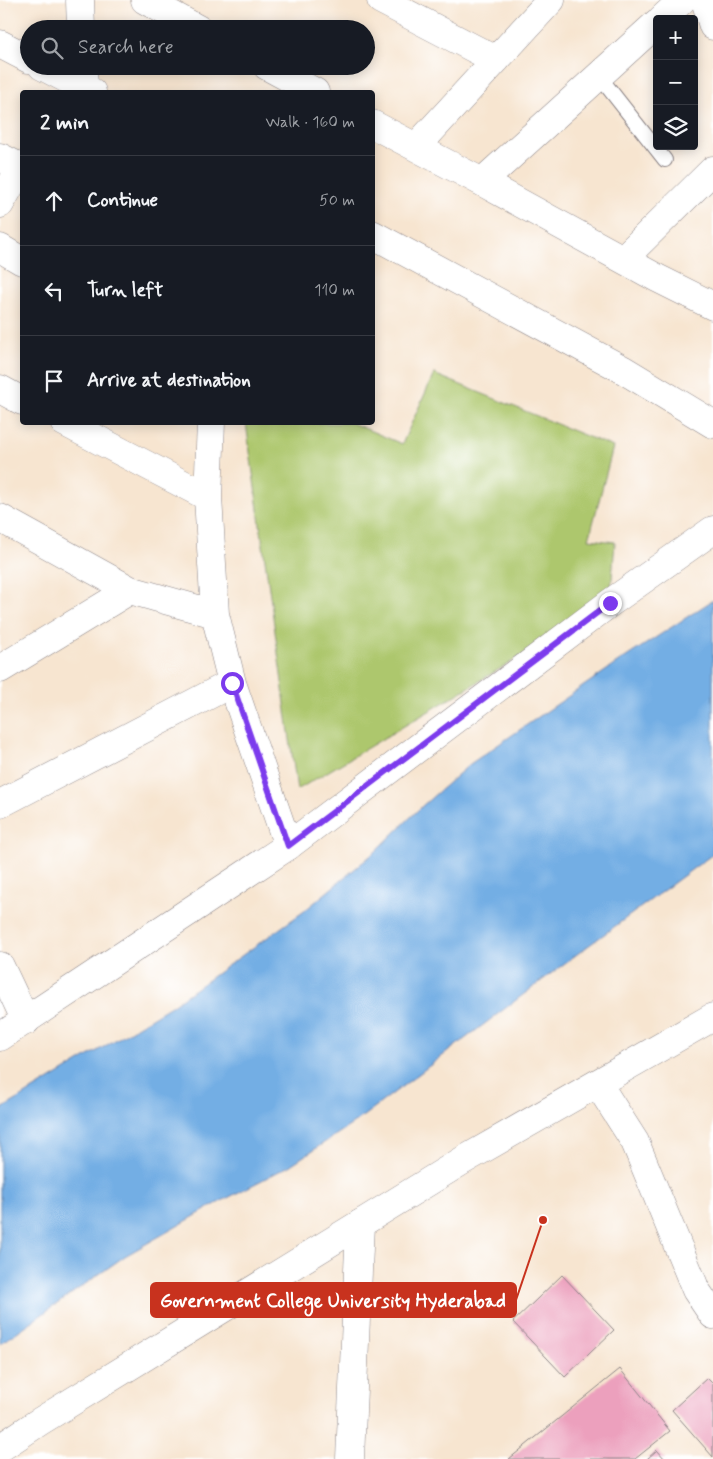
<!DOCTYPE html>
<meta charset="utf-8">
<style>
:root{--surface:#171b24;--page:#242831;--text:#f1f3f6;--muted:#9ea1a6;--line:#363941}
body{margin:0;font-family:Mynerve,sans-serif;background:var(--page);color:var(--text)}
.controls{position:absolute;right:15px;top:15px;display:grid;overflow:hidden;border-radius:5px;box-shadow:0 2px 12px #0003}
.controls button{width:45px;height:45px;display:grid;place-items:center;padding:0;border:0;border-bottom:1px solid var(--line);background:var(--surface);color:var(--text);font:25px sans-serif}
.stop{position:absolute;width:15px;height:15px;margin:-11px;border:4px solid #7c3aed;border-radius:50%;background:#fff}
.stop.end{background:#7c3aed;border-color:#fff;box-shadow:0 1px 5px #0008}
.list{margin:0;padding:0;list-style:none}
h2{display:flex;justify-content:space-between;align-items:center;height:65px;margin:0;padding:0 20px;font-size:21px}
h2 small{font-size:16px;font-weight:400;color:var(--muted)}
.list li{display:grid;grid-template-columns:32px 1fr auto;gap:15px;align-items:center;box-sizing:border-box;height:90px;padding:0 20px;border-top:1px solid var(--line)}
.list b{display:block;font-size:19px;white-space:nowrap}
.list em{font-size:16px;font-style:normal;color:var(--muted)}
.icon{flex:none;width:28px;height:28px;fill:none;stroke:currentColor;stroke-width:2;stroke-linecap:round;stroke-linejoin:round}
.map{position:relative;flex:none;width:713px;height:1459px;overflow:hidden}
.search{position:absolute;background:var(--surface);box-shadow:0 2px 12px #0003;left:20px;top:20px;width:355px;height:55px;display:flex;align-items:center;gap:12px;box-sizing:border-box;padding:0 18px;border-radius:28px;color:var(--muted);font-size:19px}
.panel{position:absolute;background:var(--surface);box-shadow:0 2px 12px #0003;left:20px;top:90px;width:355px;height:335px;border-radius:5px}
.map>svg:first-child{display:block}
.green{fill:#adc76d;stroke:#687454}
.water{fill:#73aee4;stroke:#4a6890}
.building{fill:#eca0bd}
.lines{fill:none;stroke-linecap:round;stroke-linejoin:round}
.service-casing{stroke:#8c8486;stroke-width:16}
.minor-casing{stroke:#8c8486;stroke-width:29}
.tertiary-casing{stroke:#8c8486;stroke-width:29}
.service{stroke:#fff;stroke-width:14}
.minor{stroke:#fff;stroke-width:28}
.tertiary{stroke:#fff;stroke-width:28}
.route{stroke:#7c3aed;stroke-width:6}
.leader{fill:none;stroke:#c8321e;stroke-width:2}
.callout-dot{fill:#c8321e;stroke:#fff;stroke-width:2}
.callout{fill:#c8321e;stroke:#c8321e;stroke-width:2}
.callout-label{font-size:19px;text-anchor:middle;font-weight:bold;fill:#fff}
</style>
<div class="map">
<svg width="713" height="1459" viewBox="0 0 713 1459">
<rect width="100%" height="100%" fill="#fff"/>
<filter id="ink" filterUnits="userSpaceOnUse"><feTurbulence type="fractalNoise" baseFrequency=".02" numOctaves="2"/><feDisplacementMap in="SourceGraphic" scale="10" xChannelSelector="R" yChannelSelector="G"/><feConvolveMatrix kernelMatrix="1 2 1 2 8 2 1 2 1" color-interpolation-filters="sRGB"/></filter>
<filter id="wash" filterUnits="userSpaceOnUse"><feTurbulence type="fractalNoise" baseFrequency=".0096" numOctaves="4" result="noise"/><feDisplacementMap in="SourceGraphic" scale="20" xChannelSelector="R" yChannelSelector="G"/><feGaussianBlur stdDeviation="1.12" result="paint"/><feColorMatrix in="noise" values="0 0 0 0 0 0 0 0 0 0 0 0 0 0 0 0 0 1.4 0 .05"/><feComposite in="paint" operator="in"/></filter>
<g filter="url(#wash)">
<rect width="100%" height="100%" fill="#f7e5d0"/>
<path class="green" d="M434,374L613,447L589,539L615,542L610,603L297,790L246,423H352L402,444Z"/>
<path class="water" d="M713,600V854L565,963L354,1123L289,1166L216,1204L125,1256L0,1344V1110L171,1006L303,912L375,852L421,807L470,764L617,663Z"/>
<g id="blocks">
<path class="building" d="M562,1275L614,1330L565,1377L513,1322Z
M620,1369L670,1431L635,1459H509Z
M707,1378L713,1384V1457L672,1410Z
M657,1450L665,1459H647Z"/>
</g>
</g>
<g filter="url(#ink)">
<use href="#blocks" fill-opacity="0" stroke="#8c8486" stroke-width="1"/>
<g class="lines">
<defs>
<path id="service" d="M599,76L665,160"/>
<path id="minor" d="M80,0L81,29
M145,0L198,29
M381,0L496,60
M705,0L713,26
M662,19L682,0
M267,66L315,92
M81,92L84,89L83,66
M372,124L482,182L657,278L713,306
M416,147L551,0
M0,157L22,168
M482,182L657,23
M0,204L22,165
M0,248L22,261
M623,259L713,170
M0,389L22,401
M64,422L208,497
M211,422L208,497L215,614L232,683L288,846
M0,518L130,590L215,614
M0,669L130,590
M0,804L232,683
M0,966L26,1021
M598,1084L635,1142L696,1290L713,1315
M350,1459L360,1224"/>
<path id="tertiary" d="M0,44L29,59
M42,66L92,92
M372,234L622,369L713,424
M0,1037L288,846L610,603L713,530
M0,1448L39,1422L462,1161L713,1017"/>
</defs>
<use href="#service" class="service-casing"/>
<use href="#minor" class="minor-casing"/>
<use href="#tertiary" class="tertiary-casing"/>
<use href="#service" class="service"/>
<use href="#minor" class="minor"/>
<use href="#tertiary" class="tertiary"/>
</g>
</g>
<g class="lines" filter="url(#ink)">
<path class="route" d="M232,683L288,846L610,603"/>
</g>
<path class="leader" d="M543 1220L516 1300"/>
<circle class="callout-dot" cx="543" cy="1220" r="5"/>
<rect class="callout" x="151" y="1283" width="365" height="34" rx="5"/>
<g class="callout-label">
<text x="333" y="1307">Government College University Hyderabad</text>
</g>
</svg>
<div class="controls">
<button>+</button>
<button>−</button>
<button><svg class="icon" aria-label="layers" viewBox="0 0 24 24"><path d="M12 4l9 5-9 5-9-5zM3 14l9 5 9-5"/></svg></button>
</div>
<div class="stop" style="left:232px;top:683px"></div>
<div class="stop end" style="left:610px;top:603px"></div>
<div class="search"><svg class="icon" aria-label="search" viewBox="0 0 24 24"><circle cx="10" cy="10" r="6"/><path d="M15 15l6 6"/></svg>Search here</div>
<section class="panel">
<h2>2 min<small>Walk · 160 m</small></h2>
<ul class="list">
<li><svg class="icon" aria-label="ahead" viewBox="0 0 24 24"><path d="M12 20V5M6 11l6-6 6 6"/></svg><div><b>Continue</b></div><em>50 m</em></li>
<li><svg class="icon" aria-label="left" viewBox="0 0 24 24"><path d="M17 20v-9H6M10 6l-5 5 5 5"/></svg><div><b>Turn left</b></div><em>110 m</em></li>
<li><svg class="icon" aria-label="arrive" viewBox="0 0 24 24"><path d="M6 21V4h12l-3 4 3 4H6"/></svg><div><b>Arrive at destination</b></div></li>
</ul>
</section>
</div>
